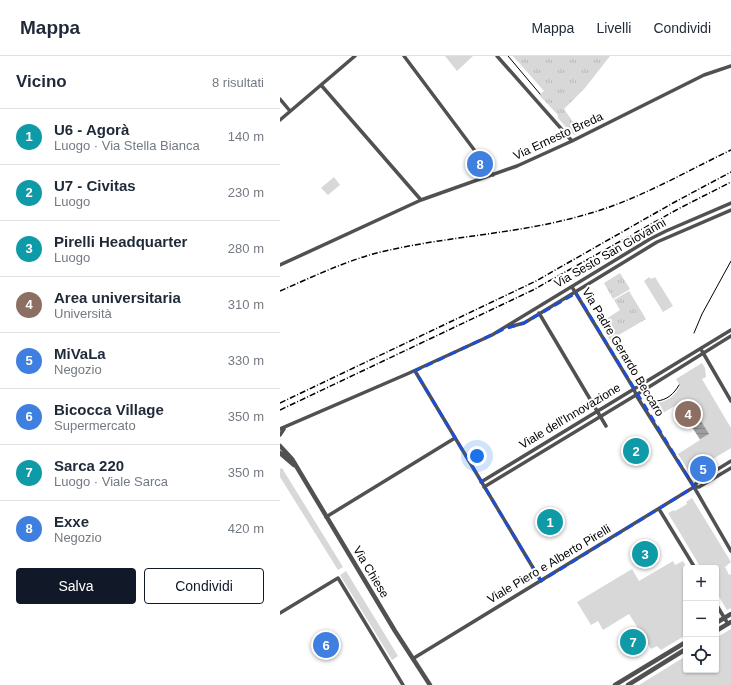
<!DOCTYPE html>
<html lang="it">
<meta charset="utf-8">
<style>
:root{--surface:#fff;--page:#f2f2f3;--text:#1f2937;--muted:#747a83;--line:#e0e1e3;--accent:#111827}
body{margin:0;font-family:Helvetica,sans-serif;background:var(--page);color:var(--text)}
.controls{position:absolute;right:12px;bottom:12px;display:grid;overflow:hidden;border-radius:4px;box-shadow:0 1px 3px #0004}
.controls button{width:36px;height:36px;display:grid;place-items:center;padding:0;border:0;border-bottom:1px solid var(--line);background:var(--surface);color:var(--text);font:20px sans-serif}
.you{position:absolute;left:197px;top:400px;width:14px;height:14px;margin:-10px;border:3px solid #fff;border-radius:50%;background:#1a73e8;box-shadow:0 0 0 6px #1a73e833}
.badge{display:grid;place-items:center;width:26px;height:26px;border-radius:50%;background:var(--accent);color:#fff;font-size:13px;font-weight:700}
.pin{position:absolute;translate:-50% -50%;border:2px solid #fff;box-shadow:0 1px 4px #0006}
.list{margin:0;padding:0;list-style:none}
h2{display:flex;justify-content:space-between;align-items:center;height:52px;margin:0;padding:0 16px;font-size:17px}
h2 small{font-size:13px;font-weight:400;color:var(--muted)}
.list li{display:grid;grid-template-columns:26px 1fr auto;gap:12px;align-items:center;box-sizing:border-box;height:56px;padding:0 16px;border-top:1px solid var(--line)}
.list b{display:block;font-size:15px;white-space:nowrap}
.list p{margin:0;font-size:13px;white-space:nowrap;color:var(--muted)}
.list em{font-size:13px;font-style:normal;color:var(--muted)}
.actions{display:flex;gap:8px;padding:12px 16px}
.actions a{flex:1;padding:9px 0;border:1px solid var(--accent);border-radius:4px;text-align:center;font-size:14px;color:var(--accent)}
.actions .main{background:var(--accent);color:#fff}
.icon{flex:none;width:22px;height:22px;fill:none;stroke:currentColor;stroke-width:2;stroke-linecap:round;stroke-linejoin:round}
.map{position:relative;flex:none;width:451px;height:629px;overflow:hidden}
header{display:flex;align-items:center;gap:24px;box-sizing:border-box;height:56px;padding:0 20px;background:var(--surface);border-bottom:1px solid var(--line)}
header strong{font-size:19px}
nav{display:flex;gap:22px;margin-inline-start:auto;font-size:14px}
main{display:flex}
aside{flex:1;background:var(--surface)}
.map>svg:first-child{display:block}
.green{fill:#d8d8d8}
.park{fill:url(#park-tufts)}
.water{fill:url(#water-rules)}
.lines{fill:none;stroke-linecap:round;stroke-linejoin:round}
.minor{stroke:#515151;stroke-width:3.5}
.tertiary{stroke:#515151;stroke-width:4.5}
.tram{stroke:#000;stroke-width:1}
.rail{stroke:#000;stroke-width:1.5;stroke-dasharray:6 2 1 2;stroke-linecap:butt}
.marked{fill:none;stroke:#1d4ed8;stroke-width:3;stroke-dasharray:8 5;stroke-linejoin:round}
.labels{text-anchor:middle;stroke-width:4;stroke-linejoin:round;paint-order:stroke}
.street-label{font-size:12px;fill:#000;stroke:#fff}
</style>
<header>
<strong>Mappa</strong>
<nav><a>Mappa</a><a>Livelli</a><a>Condividi</a></nav>
</header>
<main>
<aside>
<h2>Vicino<small>8 risultati</small></h2>
<ul class="list">
<li><span class="badge" style="background:#0f9aa8">1</span><div><b>U6 - Agorà</b><p>Luogo · Via Stella Bianca</p></div><em>140 m</em></li>
<li><span class="badge" style="background:#0f9aa8">2</span><div><b>U7 - Civitas</b><p>Luogo</p></div><em>230 m</em></li>
<li><span class="badge" style="background:#0f9aa8">3</span><div><b>Pirelli Headquarter</b><p>Luogo</p></div><em>280 m</em></li>
<li><span class="badge" style="background:#8d6e63">4</span><div><b>Area universitaria</b><p>Università</p></div><em>310 m</em></li>
<li><span class="badge" style="background:#3f7fe0">5</span><div><b>MiVaLa</b><p>Negozio</p></div><em>330 m</em></li>
<li><span class="badge" style="background:#3f7fe0">6</span><div><b>Bicocca Village</b><p>Supermercato</p></div><em>350 m</em></li>
<li><span class="badge" style="background:#0f9aa8">7</span><div><b>Sarca 220</b><p>Luogo · Viale Sarca</p></div><em>350 m</em></li>
<li><span class="badge" style="background:#3f7fe0">8</span><div><b>Exxe</b><p>Negozio</p></div><em>420 m</em></li>
</ul>
<div class="actions"><a class="main">Salva</a><a>Condividi</a></div>
</aside>
<div class="map">
<svg width="451" height="629" viewBox="0 0 451 629">
<defs>
<pattern id="park-tufts" width="24" height="20" patternUnits="userSpaceOnUse"><rect width="24" height="20" fill="#d8d8d8"/><path d="M3 7l-1-3M5 7V3M7 7l1-3M15 17l-1-3M17 17v-4M19 17l1-3" fill="none" stroke="#b8b8b8"/></pattern>
<pattern id="water-rules" width="6" height="5" patternUnits="userSpaceOnUse"><rect width="6" height="5" fill="#9f9f9f"/><path d="M0 2.5h6" fill="none" stroke="#878787"/></pattern>
</defs>
<rect width="100%" height="100%" fill="#fff"/>
<path class="green" d="M165,0H193L177,15Z
M54,121L60,129L48,139L41,132Z
M369,221L371,223L375,221L393,250L383,256L364,225Z
M422,307L425,312L426,321L422,323L451,372V392L410,417L398,398L420,384L398,348L378,360L376,347C387,346 395,340 400,330L396,323Z
M2,412L63,511L58,514L0,421V413Z
M412,442L451,506L445,511L449,519L451,518V552L447,554L436,536V528L439,526L436,521V512H421L388,457L394,454L395,455L407,448L406,446Z
M393,505L395,509L403,505L407,512H406V579L381,594L377,590L371,593L349,558L323,574L318,565L311,569L297,546L352,513L359,525Z
M66,515L118,600L112,604L60,519Z
M451,573V629H359L406,600V614H436V582Z"/>
<path class="park" d="M233,0H330L305,32L284,53L300,76L295,79L291,77L278,62V59L259,39L264,35Z
M340,217L350,233L333,243L324,227Z
M349,235L366,263L330,284L320,267L340,254L334,244Z"/>
<path class="water" d="M408,344L417,359L409,365L399,350Z
M419,362L429,378L420,383L410,368Z"/>
<g class="lines">
<path class="minor" d="M124,0L213,119
M217,0L292,85
M41,29L141,144
M0,43L10,55
M0,64L75,0
M0,209L141,144L237,110L292,85L424,19L451,10
M292,231L354,333L356,339L414,431L451,495
M259,257L326,370
M229,271L244,267L259,258L377,186L451,154
M422,295L451,345
M135,315L261,525
M0,373L127,318L212,279L370,183L386,175L451,147
M0,379L4,373
M201,426L451,274
M204,431L356,339L451,280
M414,431L417,426L451,405
M379,453L415,512
M46,461L175,382
M436,548L448,568
M0,557L58,522L123,629
M134,602L414,431H419L451,412"/>
<path class="tertiary" d="M0,390L12,403L115,575L150,629
M0,397L14,409
M436,567L451,558
M436,575L451,566
M335,629L406,586
M348,629L406,593"/>
<path class="tram" d="M228,0L260,38
M414,277L422,258L451,205
M377,345C387,344 394,338 399,329"/>
<path class="rail" d="M0,235C30,222 61,207 93,198C162,180 235,179 304,159C356,145 403,117 451,94
M0,347L256,225L393,147L451,116
M0,354L253,234L398,153L451,126"/>
</g>
<path class="marked" d="M296,237L414,431L261,525L135,315L224,273L244,267Z"/>
<g class="labels">
<g class="street-label">
<text transform="translate(278 80) rotate(-25)" y="4">Via Ernesto Breda</text>
<text transform="translate(330 197) rotate(-30)" y="4">Via Sesto San Giovanni</text>
<text transform="translate(343 296) rotate(59)" y="4">Via Padre Gerardo Beccaro</text>
<text transform="translate(290 360) rotate(-31)" y="4">Viale dell'Innovazione</text>
<text transform="translate(269 508) rotate(-31)" y="4">Viale Piero e Alberto Pirelli</text>
<text transform="translate(91 516) rotate(59)" y="4">Via Chiese</text>
</g>
</g>
</svg>
<div class="controls">
<button>+</button>
<button>−</button>
<button><svg class="icon" aria-label="locate" viewBox="0 0 24 24"><circle cx="12" cy="12" r="6"/><path d="M12 2v4M12 18v4M2 12h4M18 12h4"/></svg></button>
</div>
<div class="you"></div>
<div class="pin badge" style="left:270px;top:466px;background:#0f9aa8">1</div>
<div class="pin badge" style="left:356px;top:395px;background:#0f9aa8">2</div>
<div class="pin badge" style="left:365px;top:498px;background:#0f9aa8">3</div>
<div class="pin badge" style="left:408px;top:358px;background:#8d6e63">4</div>
<div class="pin badge" style="left:423px;top:413px;background:#3f7fe0">5</div>
<div class="pin badge" style="left:46px;top:589px;background:#3f7fe0">6</div>
<div class="pin badge" style="left:353px;top:586px;background:#0f9aa8">7</div>
<div class="pin badge" style="left:200px;top:108px;background:#3f7fe0">8</div>
</div>
</main>
